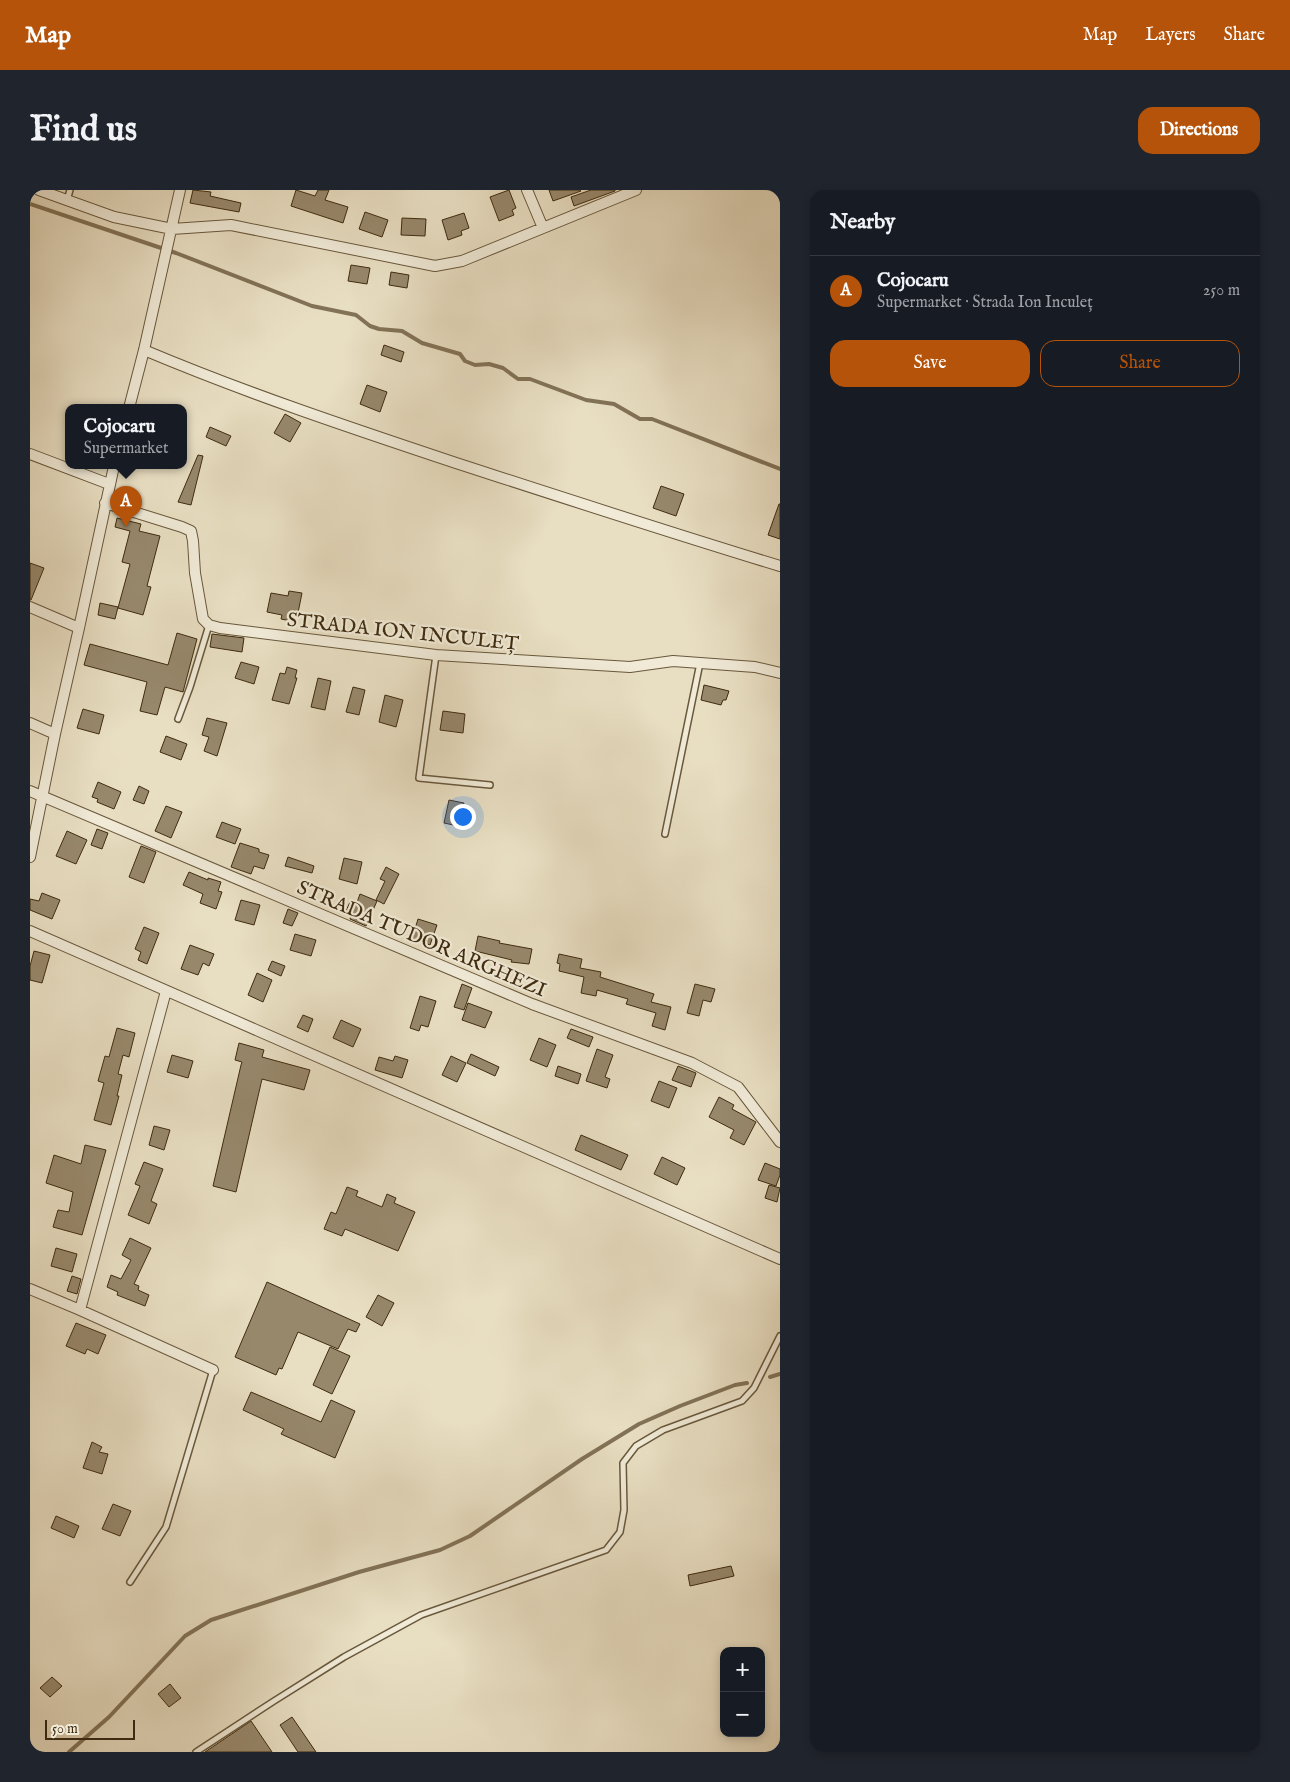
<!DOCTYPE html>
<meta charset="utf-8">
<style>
:root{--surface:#171b24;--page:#20242c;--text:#f1f3f6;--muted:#9ea1a6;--line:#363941;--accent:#b45309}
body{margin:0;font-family:"IM FELL English",serif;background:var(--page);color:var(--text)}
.controls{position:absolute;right:15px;bottom:15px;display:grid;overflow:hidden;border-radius:10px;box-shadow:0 2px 8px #0003}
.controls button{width:45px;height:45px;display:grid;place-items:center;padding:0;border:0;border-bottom:1px solid var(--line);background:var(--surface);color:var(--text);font:25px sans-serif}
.scale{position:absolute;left:15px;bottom:12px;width:90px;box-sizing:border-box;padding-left:5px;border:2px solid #3f2b0f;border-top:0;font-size:14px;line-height:18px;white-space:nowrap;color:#3f2b0f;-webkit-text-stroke:4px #f0ead7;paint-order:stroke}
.you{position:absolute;left:432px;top:626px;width:18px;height:18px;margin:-12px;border:4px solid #fff;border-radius:50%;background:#1a73e8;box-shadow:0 0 0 8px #1a73e833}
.badge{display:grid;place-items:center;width:32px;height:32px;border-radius:50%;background:var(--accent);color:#fff;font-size:16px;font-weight:700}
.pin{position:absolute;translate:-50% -41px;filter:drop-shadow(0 1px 2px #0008)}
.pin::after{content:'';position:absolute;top:26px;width:18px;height:15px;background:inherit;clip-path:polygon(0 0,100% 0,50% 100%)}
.popup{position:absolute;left:35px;top:214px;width:122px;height:65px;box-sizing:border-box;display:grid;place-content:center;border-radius:10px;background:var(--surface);filter:drop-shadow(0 1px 4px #0005);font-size:16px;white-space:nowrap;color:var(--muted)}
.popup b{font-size:19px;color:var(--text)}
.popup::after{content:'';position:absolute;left:50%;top:100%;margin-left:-10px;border:10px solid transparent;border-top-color:var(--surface)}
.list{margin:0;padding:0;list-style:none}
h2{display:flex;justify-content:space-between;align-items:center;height:65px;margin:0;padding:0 20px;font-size:21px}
h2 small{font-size:16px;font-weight:400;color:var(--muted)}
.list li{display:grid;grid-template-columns:32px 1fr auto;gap:15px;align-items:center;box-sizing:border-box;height:70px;padding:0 20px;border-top:1px solid var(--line)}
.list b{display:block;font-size:19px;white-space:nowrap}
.list p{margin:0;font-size:16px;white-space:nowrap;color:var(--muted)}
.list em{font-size:16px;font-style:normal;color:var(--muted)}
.actions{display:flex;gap:10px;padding:15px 20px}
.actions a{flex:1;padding:11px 0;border:1px solid var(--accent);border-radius:15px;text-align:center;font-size:18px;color:var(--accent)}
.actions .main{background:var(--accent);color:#fff}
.map{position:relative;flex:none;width:750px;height:1562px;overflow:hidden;border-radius:15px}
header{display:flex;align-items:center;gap:30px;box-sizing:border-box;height:70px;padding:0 25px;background:var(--accent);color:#fff}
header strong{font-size:24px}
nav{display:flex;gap:28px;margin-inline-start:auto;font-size:18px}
.intro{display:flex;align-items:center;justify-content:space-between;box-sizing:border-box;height:120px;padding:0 30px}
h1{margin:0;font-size:35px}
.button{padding:12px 22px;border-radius:15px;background:var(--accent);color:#fff;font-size:18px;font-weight:700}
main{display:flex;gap:30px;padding:0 30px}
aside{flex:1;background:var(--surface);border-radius:15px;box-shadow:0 2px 8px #0003}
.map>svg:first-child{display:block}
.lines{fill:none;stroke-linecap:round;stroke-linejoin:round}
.stream{stroke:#827256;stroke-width:4}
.building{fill:#97886c;stroke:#3f2b0f}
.service-casing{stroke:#69583c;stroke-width:8}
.minor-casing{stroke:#69583c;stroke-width:12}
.service{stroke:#f0ead7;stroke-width:5}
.minor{stroke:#f0ead7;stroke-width:10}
.labels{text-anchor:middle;stroke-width:4.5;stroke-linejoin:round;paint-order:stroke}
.street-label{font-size:20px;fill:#3f2b0f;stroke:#f0ead7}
</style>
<header>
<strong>Map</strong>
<nav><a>Map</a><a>Layers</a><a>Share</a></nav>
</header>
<div class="intro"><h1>Find us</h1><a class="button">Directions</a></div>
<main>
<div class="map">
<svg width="750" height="1562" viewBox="0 0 750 1562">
<rect width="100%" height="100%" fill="#e8dec2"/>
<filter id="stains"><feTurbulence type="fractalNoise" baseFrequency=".004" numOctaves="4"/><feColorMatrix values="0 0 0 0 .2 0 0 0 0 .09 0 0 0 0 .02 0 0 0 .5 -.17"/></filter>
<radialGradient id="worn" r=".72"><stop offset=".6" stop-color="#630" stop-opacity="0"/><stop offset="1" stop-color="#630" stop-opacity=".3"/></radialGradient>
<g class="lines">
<path class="stream" d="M0,14L146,63L282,116L326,125L340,136L349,139L372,141L392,153L430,164L435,171L445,175L459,174L473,178L488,189H500L556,210L584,214L610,229H622L750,279
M740,1187L750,1184
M39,1562L79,1527L155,1446L181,1430L329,1382L410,1360L440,1346L552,1269L609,1234L650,1216L705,1195L717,1193"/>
</g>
<path class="building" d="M163,0L181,2L180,6L211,13L209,22L160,13Z
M266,0L285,6L288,0H299L295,10L318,17L313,33L261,16Z
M479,0L486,18L482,20L484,25L469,31L460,7Z
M519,0H550L551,1L523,11Z
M561,0H585V1L544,16L541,7Z
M335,22L358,30L352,47L329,39Z
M434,23L439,38L431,41L432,45L418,50L412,30Z
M372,28L396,29L395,46L371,45Z
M321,75L340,78L337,94L318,91Z
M361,82L379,85L377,98L359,95Z
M354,155L374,162L371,172L351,165Z
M337,195L357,202L350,222L330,214Z
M255,224L271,233L260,252L244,243Z
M180,237L201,246L196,256L176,247Z
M168,265L173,266L161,315L148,312Z
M631,296L654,304L646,326L623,318Z
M749,314H750V349L738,345Z
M87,328L111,334L109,341L130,346L117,396L121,397L113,425L88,418L100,374L92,372L100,341L85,337Z
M0,373L14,378L1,410H0Z
M259,401L272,403L267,428L262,427L261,431L251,429L252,425L237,422L241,403L258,406Z
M70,413L88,417L85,429L68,425Z
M147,443L167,449L153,502L135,497L127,525L110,521L117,492L54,475L60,454L138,475Z
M182,444L214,448L212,462L180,457Z
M211,472L229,477L224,494L205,488Z
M257,477L267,480L265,488H267L259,514L242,510L250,483L255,484Z
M288,488L301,491L295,520L281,517Z
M674,495L699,501L696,510H693L691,515L671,510Z
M323,497L335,500L329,525L316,522Z
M355,505L373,510L366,537L349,532Z
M53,519L74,525L69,544L47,538Z
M413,521L435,524L433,543L410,540Z
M177,528L197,533L187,566L174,561L179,547L172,545Z
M136,546L157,554L151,570L130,562Z
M68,592L91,602L84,619L67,612L68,609L62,607Z
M109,596L119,601L114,614L103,610Z
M419,610L434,613L428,636L414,633Z
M136,616L152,622L141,648L125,641Z
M192,632L211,639L205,654L186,647Z
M67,639L78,643L72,659L61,655Z
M37,641L57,650L46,674L26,666Z
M210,653L229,659V662L239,665L234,679L224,676L221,684L201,677Z
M111,656L126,662L114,693L99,687Z
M258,667L284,676L282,683L255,676Z
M314,668L332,672L327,694L309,689Z
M356,677L369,684L354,714L346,710L355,691L350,689Z
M159,682L178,690V688L191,692L188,701L192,702L186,719L170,713L173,704L153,695Z
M12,703L30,710L22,729L0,720V709L9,711Z
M330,704L347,711L336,736L320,729L321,725L315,723L320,712L326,715Z
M211,710L230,715L224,735L205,730Z
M258,719L268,723L262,736L253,733Z
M388,729L407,735L400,755L382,749Z
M114,737L129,743L117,774L108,770L111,762L105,759Z
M265,744L286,750L281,766L260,760Z
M448,746L470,751L469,753L502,759L499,774L481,772L482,770L445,761Z
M160,755L184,764L179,776L173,773L168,785L151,779Z
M4,761L20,765L12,793L0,790V776Z
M529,764L552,769L550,778L571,782L570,787L624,804L621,812L641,817L635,840L622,836L626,823L596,814L598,809L567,800L566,806L551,803L554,787L529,781L530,774L527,773Z
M242,771L255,776L251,786L238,780Z
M227,783L242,790L233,812L218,805Z
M432,794L442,798L434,820L424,817Z
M665,794L685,799L681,812L673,810L669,826L657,823Z
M390,806L406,811L398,837L391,835L389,841L380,838Z
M438,813L462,822L455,838L432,830Z
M273,825L283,829L278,842L267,837Z
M311,830L331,839L323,857L303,848Z
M87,838L105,843L99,867L93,865L88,884L92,885L87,906H89L81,935L64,930L74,893L68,891L75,866L79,867Z
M541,839L563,847L559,857L537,848Z
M509,848L526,855L517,877L500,870Z
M209,853L234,860L232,867L280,880L274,900L232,889L206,1002L183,996L211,875L212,872L205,870Z
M567,859L583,865L575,887L580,889L577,898L556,891Z
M441,864L469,877L465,886L437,873Z
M142,865L163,871L158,888L137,882Z
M365,866L378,870L372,888L345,880L349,867L363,871Z
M421,866L436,873L427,892L412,885Z
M528,876L551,884L548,894L525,886Z
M648,876L666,883L661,897L642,890Z
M629,891L647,898L639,918L621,911Z
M689,907L704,915L702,919L726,932L714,955L700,948L704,940L679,927Z
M124,936L140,940L134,960L119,955Z
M551,945L598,965L591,980L545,960Z
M55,955L76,960L52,1045L23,1037L28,1020L39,1022L43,1002L16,993L24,965L51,974Z
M632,967L655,978L647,995L624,984Z
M114,972L133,979L121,1011L127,1014L119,1034L98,1025L110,996L105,994Z
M735,973L750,979V985L746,996L728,990Z
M739,995L750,998L747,1012L735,1008Z
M317,997L328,1001L326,1006L352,1017L357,1004L366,1008L364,1013L385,1022L368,1061L315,1039L312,1046L294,1039L301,1022L306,1024Z
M100,1048L121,1058L104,1094L109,1096L108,1100L119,1105L115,1116L87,1105L88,1102L77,1097L81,1085L91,1089L101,1070L92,1065Z
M26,1058L47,1064L42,1082L21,1076Z
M42,1086L51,1089L47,1104L37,1101Z
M237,1092L330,1134L326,1142L318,1139L308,1159L268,1142L252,1179L249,1178L246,1185L205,1167Z
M348,1105L364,1113L352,1136L336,1127Z
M46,1133L76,1145L68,1164L57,1159L55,1164L36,1156Z
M300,1157L320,1166L302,1204L283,1195Z
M221,1202L291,1232L301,1210L325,1221L305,1268L251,1244L254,1239L213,1220Z
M62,1252L72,1257L69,1262L78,1264L72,1284L53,1278Z
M83,1314L101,1321L90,1346L72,1339Z
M26,1326L49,1336L44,1348L21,1338Z
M701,1376L704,1386L660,1396L658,1385Z
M22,1487L32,1496L20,1507L10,1498Z
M140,1494L151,1508L139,1517L128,1504Z
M262,1527L286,1562H268L250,1535Z
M221,1531L242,1562H175Z"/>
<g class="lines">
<defs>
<path id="service" d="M37,10L40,0
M406,465L389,588L460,595
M148,529L160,497L179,435
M635,644L670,473
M100,1392L136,1337L183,1180
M166,1562L244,1511L314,1467L391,1425L576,1360L590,1342L594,1320L593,1273L606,1256L633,1240L712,1211L724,1198L750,1146"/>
<path id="minor" d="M9,0L84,27L142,39L201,35L405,76L432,71L606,0
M497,0L513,38
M114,160C216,203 321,238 426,273C534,308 641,343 750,376
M99,218L114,160L150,0
M0,264L79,294
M75,313L152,337L161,341L163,351L165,383L173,429L179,435L190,438L406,465L600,477L643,471L725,477L750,483
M0,417L49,438
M0,533L25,544
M0,601L502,814L662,873L708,897L750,952
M0,667L25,544L49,438L84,276
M0,741L750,1069
M0,1099L50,1120L183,1180
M50,1120L136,801"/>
</defs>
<use href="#service" class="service-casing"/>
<use href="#minor" class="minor-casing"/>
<use href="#service" class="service"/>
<use href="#minor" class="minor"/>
</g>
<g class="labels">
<g class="street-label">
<text transform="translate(373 441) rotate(6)" y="7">STRADA ION INCULEȚ</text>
<text transform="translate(392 748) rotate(23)" y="7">STRADA TUDOR ARGHEZI</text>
</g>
</g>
<rect width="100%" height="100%" filter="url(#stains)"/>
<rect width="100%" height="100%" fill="url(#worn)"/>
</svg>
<div class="controls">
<button>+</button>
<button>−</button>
</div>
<div class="scale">50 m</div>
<div class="you"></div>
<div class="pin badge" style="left:96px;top:337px">A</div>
<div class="popup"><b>Cojocaru</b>Supermarket</div>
</div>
<aside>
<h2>Nearby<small></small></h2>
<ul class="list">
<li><span class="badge">A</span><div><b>Cojocaru</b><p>Supermarket · Strada Ion Inculeț</p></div><em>250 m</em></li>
</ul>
<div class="actions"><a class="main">Save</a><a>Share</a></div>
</aside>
</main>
